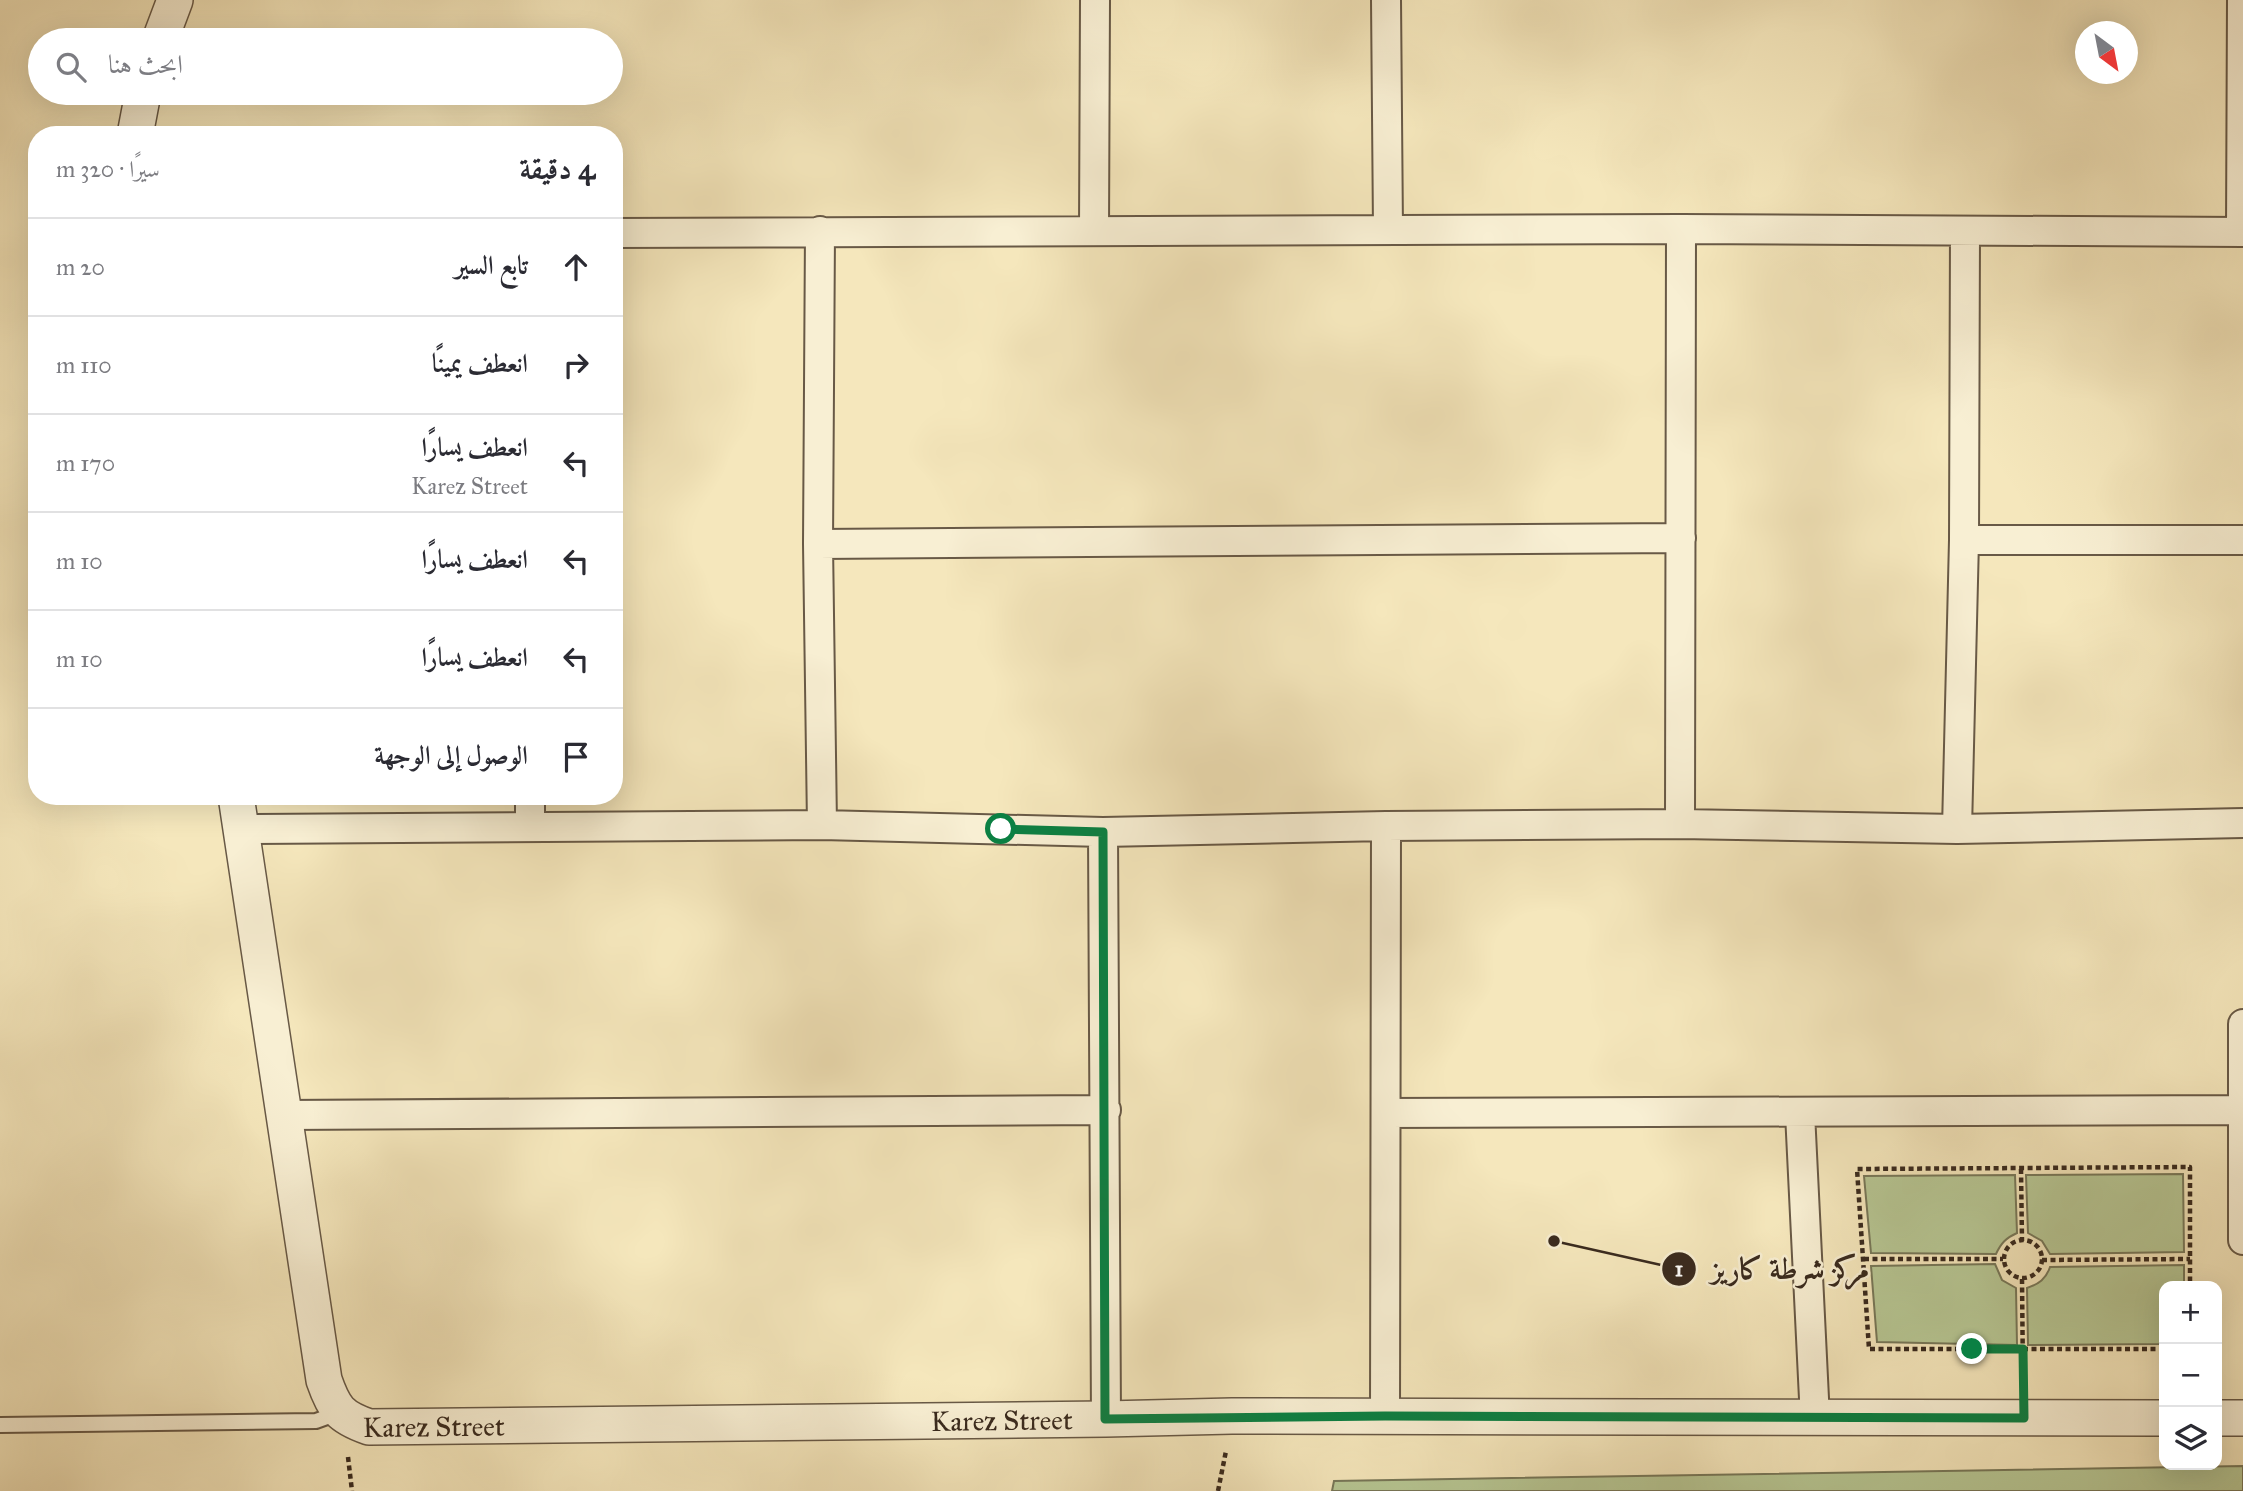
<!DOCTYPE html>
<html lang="ar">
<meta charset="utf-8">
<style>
:root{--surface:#fff;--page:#f7f7f7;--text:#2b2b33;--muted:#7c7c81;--line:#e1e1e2}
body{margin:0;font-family:"IM FELL Great Primer",Amiri,serif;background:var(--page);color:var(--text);direction:rtl}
.controls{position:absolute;right:21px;bottom:21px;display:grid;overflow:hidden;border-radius:14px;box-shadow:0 7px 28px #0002}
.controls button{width:63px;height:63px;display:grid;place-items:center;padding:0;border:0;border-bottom:2px solid var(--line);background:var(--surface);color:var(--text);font:35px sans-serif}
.compass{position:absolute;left:2075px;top:21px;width:63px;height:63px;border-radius:50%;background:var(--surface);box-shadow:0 7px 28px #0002;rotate:148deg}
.stop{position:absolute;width:21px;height:21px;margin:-16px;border:5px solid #0b8043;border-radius:50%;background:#fff}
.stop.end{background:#0b8043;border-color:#fff;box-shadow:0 2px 7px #0008}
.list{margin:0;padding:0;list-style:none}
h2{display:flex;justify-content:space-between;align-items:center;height:91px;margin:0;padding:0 28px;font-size:30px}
h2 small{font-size:23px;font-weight:400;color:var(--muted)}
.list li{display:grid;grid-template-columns:46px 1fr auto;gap:21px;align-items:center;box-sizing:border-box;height:98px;padding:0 28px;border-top:2px solid var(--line)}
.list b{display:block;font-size:26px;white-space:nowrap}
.list p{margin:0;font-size:23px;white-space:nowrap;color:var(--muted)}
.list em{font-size:23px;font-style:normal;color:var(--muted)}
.icon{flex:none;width:38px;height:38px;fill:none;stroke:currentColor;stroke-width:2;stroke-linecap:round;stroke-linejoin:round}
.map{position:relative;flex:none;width:2243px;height:1491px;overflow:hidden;direction:ltr}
.search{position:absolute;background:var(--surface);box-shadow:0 7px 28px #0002;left:28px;top:28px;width:595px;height:77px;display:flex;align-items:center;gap:18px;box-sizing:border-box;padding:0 24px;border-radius:38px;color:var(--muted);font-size:26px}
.panel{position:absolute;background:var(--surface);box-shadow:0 7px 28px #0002;left:28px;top:126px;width:595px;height:679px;border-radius:28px;direction:rtl}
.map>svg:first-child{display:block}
.green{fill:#b7c794;stroke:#787859;stroke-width:2}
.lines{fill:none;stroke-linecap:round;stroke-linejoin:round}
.service-casing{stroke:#685946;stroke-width:18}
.minor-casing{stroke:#685946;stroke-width:32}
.tertiary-casing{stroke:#685946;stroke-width:38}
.path{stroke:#392a1e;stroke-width:4.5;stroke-dasharray:5 3.5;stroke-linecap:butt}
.service{stroke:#f8efd3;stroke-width:14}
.minor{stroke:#f8efd3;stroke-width:28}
.tertiary{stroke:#f8efd3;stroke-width:35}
.route{stroke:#0b8043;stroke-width:9}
.labels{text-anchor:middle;stroke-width:5;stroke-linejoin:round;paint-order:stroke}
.street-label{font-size:28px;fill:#392a1e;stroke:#f8efd3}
.leader{fill:none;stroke:#392a1e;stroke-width:2.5}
.callout-dot{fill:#392a1e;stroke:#f8efd3;stroke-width:2.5}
.mark-label{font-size:21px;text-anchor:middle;font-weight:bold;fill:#fff}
.callout-label{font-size:30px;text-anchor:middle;font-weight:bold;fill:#392a1e;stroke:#f8efd3;stroke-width:5;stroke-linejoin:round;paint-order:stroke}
</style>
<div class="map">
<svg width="2243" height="1491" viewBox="0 0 2243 1491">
<rect width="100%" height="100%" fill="#f5e7bc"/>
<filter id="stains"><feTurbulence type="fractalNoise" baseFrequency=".00286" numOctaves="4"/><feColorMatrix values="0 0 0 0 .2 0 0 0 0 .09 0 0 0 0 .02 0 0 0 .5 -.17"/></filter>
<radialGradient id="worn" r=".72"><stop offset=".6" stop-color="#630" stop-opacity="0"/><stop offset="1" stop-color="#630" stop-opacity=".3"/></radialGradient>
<path class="green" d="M2183,1174L2184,1252L2050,1254L2042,1241L2028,1233L2026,1175Z
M2015,1175L2017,1233C2006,1238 2001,1243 1996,1254L1871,1253L1864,1176Z
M1995,1264L2002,1280L2016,1288L2017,1345L1877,1342L1871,1266Z
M2184,1265V1286H2164V1344L2028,1345L2027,1288C2039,1284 2046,1279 2050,1267Z
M2243,1466V1491H1332L1334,1481Z"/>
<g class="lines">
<defs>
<path id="service" d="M0,1425L316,1421L338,1413"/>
<path id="minor" d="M1386,0L1388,229
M1094,230L1095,0
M820,231L818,544L822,825
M2241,232L2242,0
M614,233L1681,229L2243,232
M1964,540H2243
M818,544L1681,538
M1680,824L1681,229
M530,827V796
M241,829L822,825L1103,832L1386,826L1680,824L1957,829L2243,823
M1957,829L1964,540L1965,231
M1103,832L1106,1419
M2243,1024V1240
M1386,1113L2242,1110
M1800,1113L1815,1419
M284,1115L1106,1110
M1385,1416L1386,826"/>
<g id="tertiary">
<path d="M160,40L175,0"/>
<path d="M135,135L143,93"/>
<path id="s1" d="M236,796L324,1380C334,1409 340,1417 369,1427L1106,1419L1232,1416L2164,1418"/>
<path d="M2217,1418H2243"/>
</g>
</defs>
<use href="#service" class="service-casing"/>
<use href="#minor" class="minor-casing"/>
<use href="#tertiary" class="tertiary-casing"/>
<path class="path" d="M2021,1169L2022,1241
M2004 1259a19 19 0 1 1 38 0a19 19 0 1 1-38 0Z
M1864,1259H2003
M2042,1260L2190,1259
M2022,1279L2023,1382
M2164,1349H1869L1857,1169L2190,1167V1286
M348,1457L352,1491
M1218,1491L1226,1451"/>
<use href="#service" class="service"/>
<use href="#minor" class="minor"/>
<use href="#tertiary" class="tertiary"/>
</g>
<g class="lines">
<path class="route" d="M1001,829L1103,832L1105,1419L1385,1416L2024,1418L2023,1349H1972"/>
</g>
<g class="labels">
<g class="street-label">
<text dy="10" stroke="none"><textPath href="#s1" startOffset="1292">Karez Street</textPath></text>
<text dy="10" stroke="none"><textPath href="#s1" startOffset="724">Karez Street</textPath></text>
</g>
</g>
<path class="leader" d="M1554 1241L1679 1269"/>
<g class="callout-dot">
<circle cx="1554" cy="1241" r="7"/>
<circle cx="1679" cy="1269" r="18"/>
</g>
<g class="mark-label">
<text x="1679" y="1276">1</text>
</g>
<g class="callout-label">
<text x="1790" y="1279">مركز شرطة كاريز</text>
</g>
<rect width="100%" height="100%" filter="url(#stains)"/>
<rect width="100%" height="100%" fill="url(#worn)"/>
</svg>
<div class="controls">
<button>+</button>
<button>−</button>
<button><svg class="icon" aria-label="layers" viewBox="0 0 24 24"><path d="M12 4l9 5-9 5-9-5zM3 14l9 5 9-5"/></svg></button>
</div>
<svg class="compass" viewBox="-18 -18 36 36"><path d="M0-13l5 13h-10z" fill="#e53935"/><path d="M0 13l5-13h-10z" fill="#7c7c81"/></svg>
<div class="stop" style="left:1001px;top:829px"></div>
<div class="stop end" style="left:1972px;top:1349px"></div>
<div class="search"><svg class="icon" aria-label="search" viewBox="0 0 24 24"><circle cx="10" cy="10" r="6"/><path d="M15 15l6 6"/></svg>ابحث هنا</div>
<section class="panel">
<h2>4 دقيقة<small>سيرًا · 320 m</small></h2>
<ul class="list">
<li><svg class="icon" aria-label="ahead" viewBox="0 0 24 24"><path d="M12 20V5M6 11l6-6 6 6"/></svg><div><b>تابع السير</b></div><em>20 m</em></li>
<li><svg class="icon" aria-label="right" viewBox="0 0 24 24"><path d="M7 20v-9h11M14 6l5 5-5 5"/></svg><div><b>انعطف يمينًا</b></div><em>110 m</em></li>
<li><svg class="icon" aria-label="left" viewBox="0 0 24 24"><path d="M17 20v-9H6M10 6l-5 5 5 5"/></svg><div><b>انعطف يسارًا</b><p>Karez Street</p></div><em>170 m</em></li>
<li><svg class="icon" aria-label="left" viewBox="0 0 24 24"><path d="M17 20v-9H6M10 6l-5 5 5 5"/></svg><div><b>انعطف يسارًا</b></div><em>10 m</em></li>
<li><svg class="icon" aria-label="left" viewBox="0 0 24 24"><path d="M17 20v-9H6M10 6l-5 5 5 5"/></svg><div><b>انعطف يسارًا</b></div><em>10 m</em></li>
<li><svg class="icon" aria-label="arrive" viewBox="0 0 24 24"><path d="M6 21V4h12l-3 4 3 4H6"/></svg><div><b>الوصول إلى الوجهة</b></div></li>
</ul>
</section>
</div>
